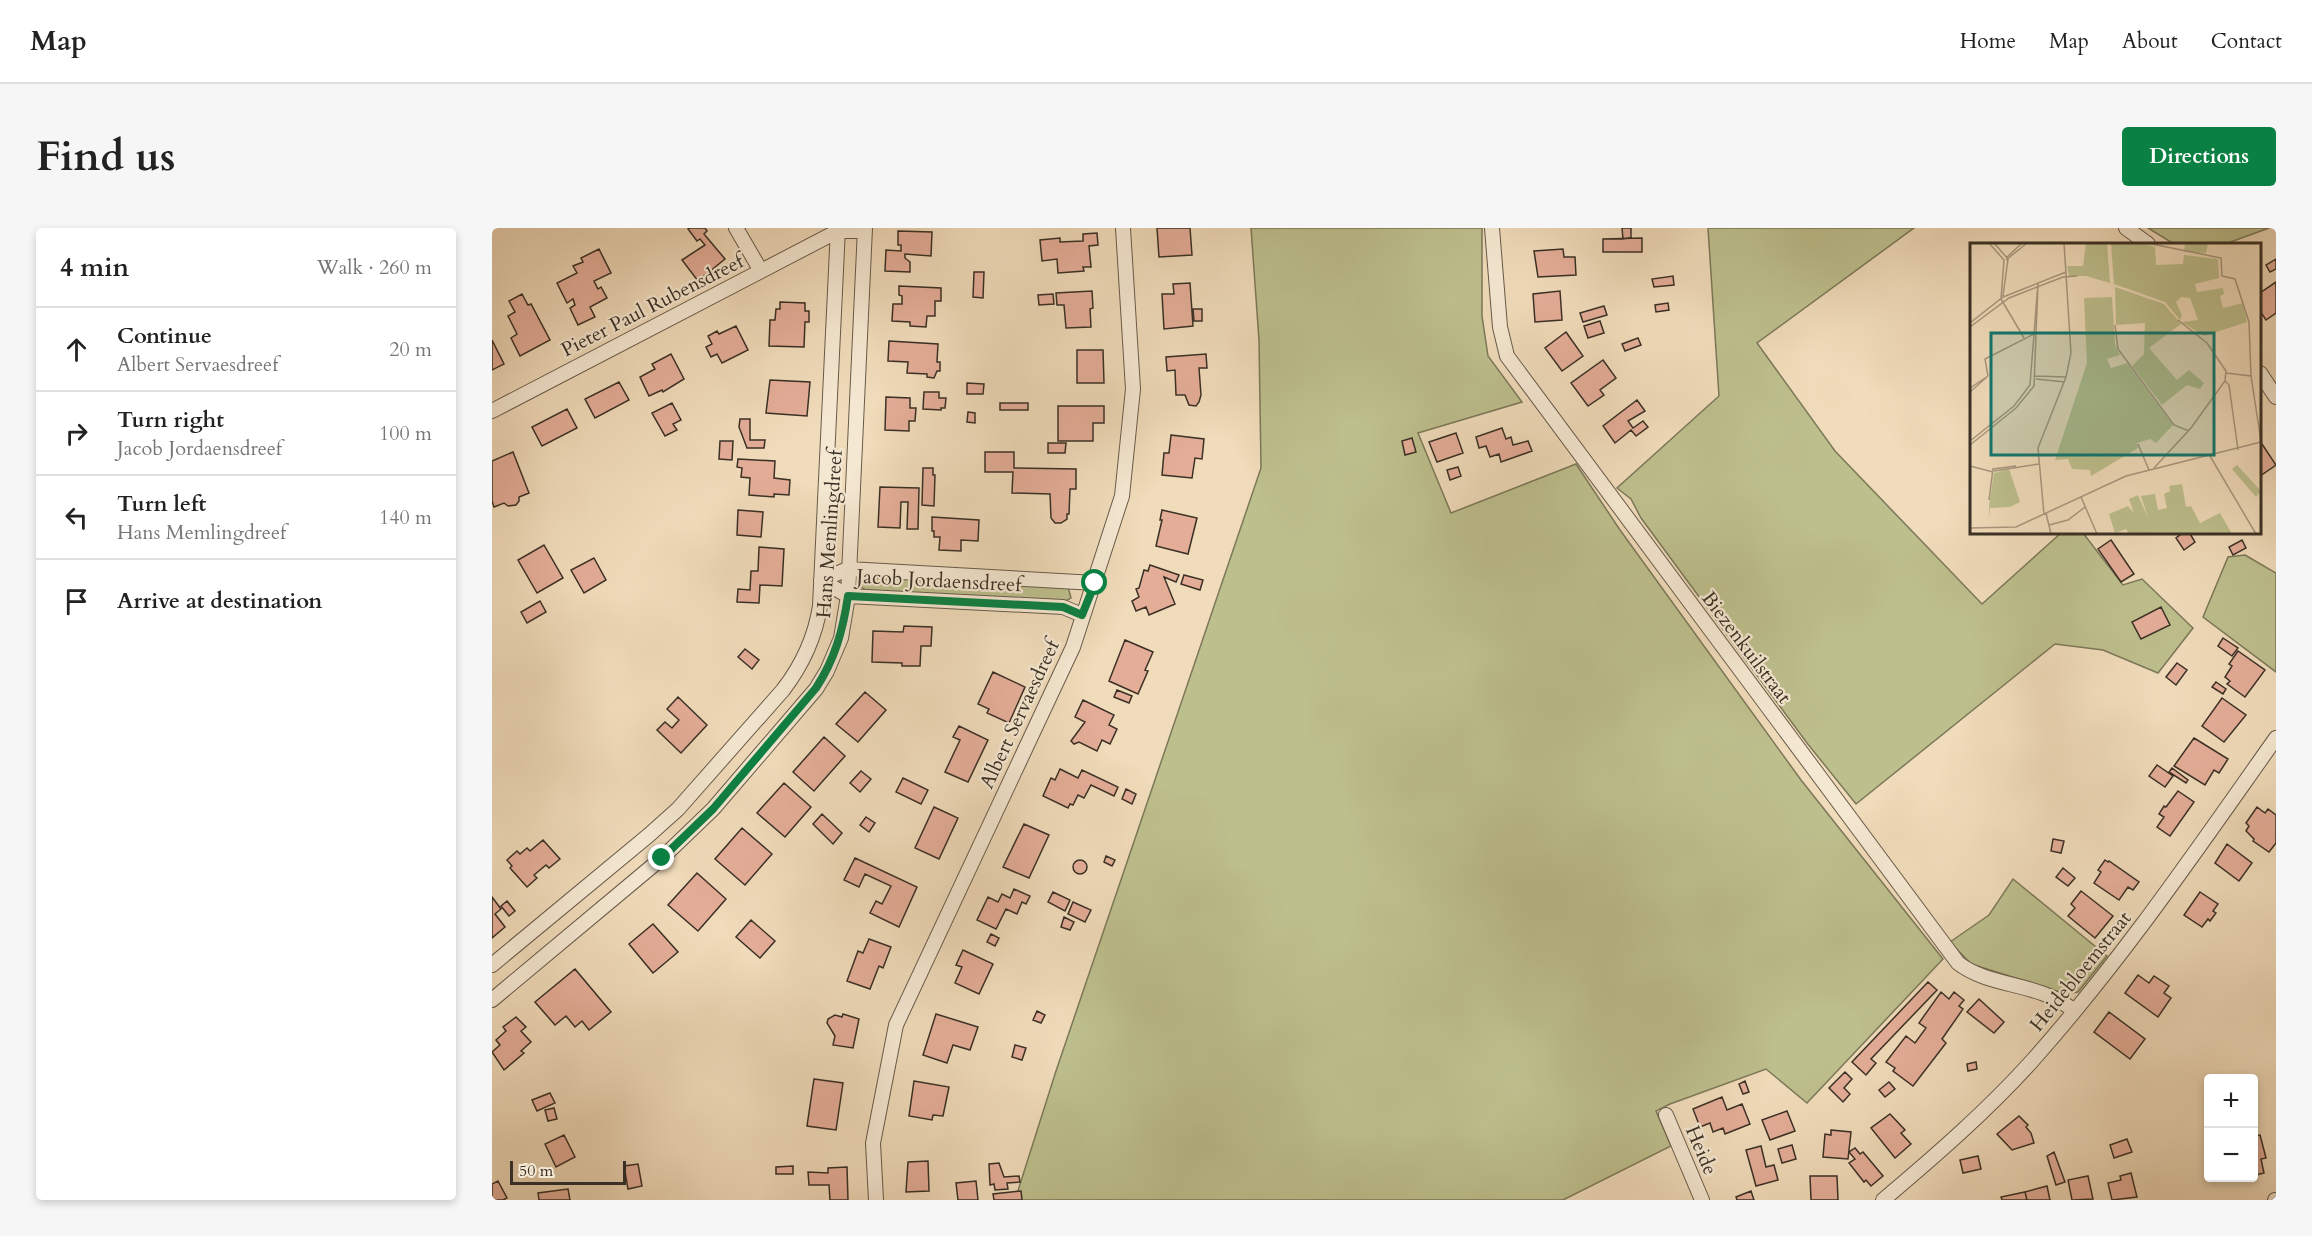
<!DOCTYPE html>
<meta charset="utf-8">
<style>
:root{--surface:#fff;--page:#f6f6f6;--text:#222;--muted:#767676;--line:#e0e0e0;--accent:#0b8043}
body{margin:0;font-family:Cardo,serif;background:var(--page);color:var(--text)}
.controls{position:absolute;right:18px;bottom:18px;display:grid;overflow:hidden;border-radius:6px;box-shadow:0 3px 9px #0003}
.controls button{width:54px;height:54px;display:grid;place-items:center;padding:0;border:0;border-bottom:2px solid var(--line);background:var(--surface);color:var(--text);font:30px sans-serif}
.scale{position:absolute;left:18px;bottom:15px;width:116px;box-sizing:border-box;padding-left:6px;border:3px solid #3a3025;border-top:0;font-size:16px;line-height:21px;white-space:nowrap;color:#3a3025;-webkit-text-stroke:4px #f5e8d2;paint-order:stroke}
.stop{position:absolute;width:18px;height:18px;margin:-14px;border:4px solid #0b8043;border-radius:50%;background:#fff}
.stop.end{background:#0b8043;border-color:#fff;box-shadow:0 2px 6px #0008}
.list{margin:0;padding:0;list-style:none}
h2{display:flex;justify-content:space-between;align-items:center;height:78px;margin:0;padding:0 24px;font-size:26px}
h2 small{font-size:20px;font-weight:400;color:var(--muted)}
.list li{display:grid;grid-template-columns:39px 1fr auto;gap:18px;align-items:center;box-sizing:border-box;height:84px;padding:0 24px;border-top:2px solid var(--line)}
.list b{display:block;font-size:22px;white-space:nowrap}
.list p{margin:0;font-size:20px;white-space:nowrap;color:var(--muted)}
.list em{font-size:20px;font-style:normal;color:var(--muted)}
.icon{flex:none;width:33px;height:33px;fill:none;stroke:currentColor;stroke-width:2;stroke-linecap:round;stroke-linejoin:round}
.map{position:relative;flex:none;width:1784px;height:972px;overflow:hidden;border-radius:6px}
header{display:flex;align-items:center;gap:36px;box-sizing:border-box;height:84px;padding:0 30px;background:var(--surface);border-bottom:2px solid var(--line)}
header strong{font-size:28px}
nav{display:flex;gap:33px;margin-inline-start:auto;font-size:21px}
.intro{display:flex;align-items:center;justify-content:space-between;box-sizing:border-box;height:144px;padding:0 36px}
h1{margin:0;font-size:42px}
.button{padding:15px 27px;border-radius:6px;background:var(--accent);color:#fff;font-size:21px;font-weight:700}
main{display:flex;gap:36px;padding:0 36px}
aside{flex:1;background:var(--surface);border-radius:6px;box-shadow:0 3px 9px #0003}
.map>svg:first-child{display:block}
.green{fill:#bdbf8d;stroke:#7c7859;stroke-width:1.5}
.building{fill:#e4ad98;stroke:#3a3025;stroke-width:1.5}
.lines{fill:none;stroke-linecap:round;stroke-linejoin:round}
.street-casing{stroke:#685b4a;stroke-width:16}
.street{stroke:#f5e8d2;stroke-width:14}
.route{stroke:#0b8043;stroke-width:8}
.labels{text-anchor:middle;stroke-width:4.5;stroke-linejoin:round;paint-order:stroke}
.street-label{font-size:20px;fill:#3a3025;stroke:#f5e8d2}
.inset-road{fill:none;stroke:#a7977e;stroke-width:1.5}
.view{fill:#0f766e;fill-opacity:0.15;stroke:#0f766e;stroke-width:3}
.inset-edge{fill:none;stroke:#3a3025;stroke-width:3}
</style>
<header>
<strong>Map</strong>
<nav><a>Home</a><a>Map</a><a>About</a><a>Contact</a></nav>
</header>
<div class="intro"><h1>Find us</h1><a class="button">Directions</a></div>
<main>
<aside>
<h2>4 min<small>Walk · 260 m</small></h2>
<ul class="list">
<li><svg class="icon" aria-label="ahead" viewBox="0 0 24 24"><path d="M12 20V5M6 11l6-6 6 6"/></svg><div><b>Continue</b><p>Albert Servaesdreef</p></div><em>20 m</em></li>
<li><svg class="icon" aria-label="right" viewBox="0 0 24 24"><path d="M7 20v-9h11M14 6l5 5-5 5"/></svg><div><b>Turn right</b><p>Jacob Jordaensdreef</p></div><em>100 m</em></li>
<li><svg class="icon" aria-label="left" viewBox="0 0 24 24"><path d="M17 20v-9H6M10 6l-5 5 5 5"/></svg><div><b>Turn left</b><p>Hans Memlingdreef</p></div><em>140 m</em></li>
<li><svg class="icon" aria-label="arrive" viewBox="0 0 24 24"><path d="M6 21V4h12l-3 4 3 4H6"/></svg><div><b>Arrive at destination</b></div></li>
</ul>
</aside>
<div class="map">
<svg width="1784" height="972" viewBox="0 0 1784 972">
<rect width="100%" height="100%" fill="#f0dbba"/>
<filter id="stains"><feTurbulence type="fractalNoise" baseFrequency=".00333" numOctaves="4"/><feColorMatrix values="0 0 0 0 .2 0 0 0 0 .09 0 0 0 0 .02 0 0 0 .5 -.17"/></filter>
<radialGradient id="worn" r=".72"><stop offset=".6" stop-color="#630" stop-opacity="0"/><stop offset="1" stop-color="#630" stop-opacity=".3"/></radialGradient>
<path class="green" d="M759,0H990V88L996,128L1030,174L926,205L959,285L1084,236L1128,302L1309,552L1451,731L1315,875L1274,841L1178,876L1164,883L1179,918L1071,972H523L564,843L769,240L767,112Z
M1216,0H1422L1265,115L1343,223L1490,376L1569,305H1591L1631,357L1650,351L1701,400L1666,445L1611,422L1563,416L1364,576L1315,515L1149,290L1139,271L1125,260L1227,168Z
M1656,0H1777L1733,16H1682Z
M1753,327L1784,345V444L1711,389L1736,329Z
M374,347L576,359L579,370L572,374L376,364L368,358L367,354Z
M1521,651L1615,728L1586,764L1574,766L1479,736L1458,714L1497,687Z"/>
<path class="building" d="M198,0H213L215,3L212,6L233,31L206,53L190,32L213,17L208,11L205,13L196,1Z
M665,0H698L700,27L667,29Z
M1130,0H1139V10L1131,11Z
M406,3L440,4L439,28L413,26V30L418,34V44L393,43L394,22L409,23V17H406Z
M605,5L606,17L597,18L599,39H591L592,43L566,45L565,31L550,33L548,12L568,10V14L591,13V6Z
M1150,10V24H1111V11Z
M107,21L119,45L102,53L106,61L109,59L115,70L98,79L103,89L86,97L78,80L83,77L81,71L75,75L65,55L85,45L81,38L91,34L89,30Z
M1071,21L1072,29H1083L1084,47L1046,49L1042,23Z
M1784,31V41L1778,44L1774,37Z
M482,44H492L491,70L481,69Z
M1181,48L1182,57L1162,59L1160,51Z
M1784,54V85L1774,92L1768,83V65Z
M698,55L701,98L672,101L670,66H682L681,56Z
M407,58L449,60V73H443V88H435L434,99L418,98V94L400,93L401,76H410V68L407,67Z
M600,63L601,80L598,81L599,99L574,100L572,77H565L564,65Z
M1068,63L1070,92L1043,94L1041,66Z
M30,66L36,77L39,76L58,112L28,128L19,110L25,106L16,88L23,84L17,73Z
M561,66L562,76L547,77L546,67Z
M288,74L313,75V83H317V94H313L312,119L277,118L278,92H283L284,81H288Z
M1176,75L1177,82L1164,84L1163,77Z
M1112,78L1115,87L1091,94L1088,85Z
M701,81H710V93H702Z
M1108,93L1112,105L1096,110L1092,98Z
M244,98L256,122L230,135L225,126L219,129L214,119L220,116L216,108L225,103L227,106Z
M1074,104L1091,128L1070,143L1053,120Z
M1146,110L1149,117L1133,123L1130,116Z
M0,112L12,136L0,142Z
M397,113L446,116L445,134H448V143H445L442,150L435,149V146L415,145L416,134L396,133Z
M585,122H611L612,155H585Z
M179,126L192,151L171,164L170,162L157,168L148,149L163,141L160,136Z
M714,126L715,140H707L709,167L707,174L704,178L697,177L693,167H684L683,142L675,143L674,129Z
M1111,132L1124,150L1108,162L1112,167L1096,178L1079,155Z
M278,152L318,154L315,188L274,185Z
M127,154L137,172L103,190L93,171Z
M475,155L492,156L491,166H475Z
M432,164H447V170H454L453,180H449V182L431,181Z
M394,169L418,170V180H424L423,193H417V203L393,202Z
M1145,172L1153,183L1136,193L1141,200L1151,193L1156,199L1144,208L1139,202L1123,215L1111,198Z
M180,175L189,192L181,196L185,202L173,208L160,185Z
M508,175H536V182H508Z
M566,178H612V195H601V213H566Z
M75,181L85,200L50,218L40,199Z
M476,184L483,185V195L475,194Z
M248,191H258V212H273L272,220H255L247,199Z
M1010,200L1014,211L1019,209L1021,217L1036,213L1040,223L1009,234L1007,226L998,229L994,218L987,220L984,209Z
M964,205L971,225L945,234L937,214Z
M679,207L712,211L710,231L703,230L700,250L670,247L672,225H677Z
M920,210L924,224L913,227L910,213Z
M228,213H241L240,232L227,231Z
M1768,213L1784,237L1768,248Z
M556,215H574L573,225H556Z
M21,224L37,265L27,269V273L24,277L16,278L12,275L2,279L0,273V233Z
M493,224H522V240L584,241V261H578L577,286H575V291L569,295H563L559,290L558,266L520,265L521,244H493Z
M246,231L283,233L282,250L298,252L297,267L282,266V269L257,267L258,250L249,249L250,240L245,239Z
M966,239L969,248L958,252L955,242Z
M431,240H441V247H443L442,278L430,277Z
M388,259L427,260L426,301H415L416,274H409L408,300L386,299Z
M246,282L271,284L269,309L245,307Z
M670,282L705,290L696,326L664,318L670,292H668Z
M440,289L487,292L486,313L469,312V323L447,322L448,309H442V303H440Z
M1692,304H1697L1703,314L1692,322L1684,310Z
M1619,312L1642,346L1629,354L1606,321Z
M1750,312L1754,320L1741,327L1737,319Z
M52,317L71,350L45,365L26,332Z
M267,319L292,321L290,358L268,357L267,375L245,374L246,361L258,362L259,343H266Z
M102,330L114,352L92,365L79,342Z
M658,337L687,347L684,354L672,349L683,376L657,387L654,379L644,383L640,373L647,369L644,361L647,360L652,342L656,343Z
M692,347L711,352L708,362L689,356Z
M48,373L54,384L35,395L29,384Z
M1669,379L1678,397L1649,411L1640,394Z
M412,398L440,399L439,418H429L428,438H410V435L380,434L381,403L411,404Z
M1731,410L1746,420L1740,428L1726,418Z
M633,412L661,424L653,442L656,443L646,466L617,453Z
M253,421L267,432L260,441L246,429Z
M1746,423L1773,442L1753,469L1735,456L1738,453L1733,449L1740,438L1737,436Z
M1685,435L1695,442L1684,457L1674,449Z
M501,444L533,459L517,495L495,485L497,481L486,476Z
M1724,454L1734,461L1731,466L1720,459Z
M625,462L640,468L637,475L622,469Z
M373,464L394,482L366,514L344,496Z
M186,469L215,497L189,525L165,502L173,494L180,500L187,492L175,481Z
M1730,470L1754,487L1732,514L1710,498Z
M591,472L622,487L617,497L625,501L618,516L610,512L605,523L587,514L582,516L579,513L593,494L583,489Z
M467,498L496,512L476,554L453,544L468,512L461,509Z
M332,509L353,528L322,563L301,544Z
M1702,510L1736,531L1727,545L1722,542L1713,557L1682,538Z
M1665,537L1681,548L1673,559L1657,548Z
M1680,540L1696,552L1694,555L1677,544Z
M568,541L586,550L590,542L626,559L622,568L599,557L592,570L586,567L581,577L578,576L576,580L551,568L559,550L563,552Z
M369,543L379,551L368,564L358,555Z
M411,550L436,562L429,576L404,564Z
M292,555L319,579L293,609L265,585Z
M634,561L644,566L640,576L630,571Z
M1686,563L1702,574L1678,608L1665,599L1672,589L1667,586L1672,578L1674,579Z
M442,579L466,590L447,631L423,620Z
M1765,579L1773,585L1776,581L1784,587V615L1777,624L1761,613L1762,611L1754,603L1757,598L1754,595Z
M330,586L350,605L341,616L321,596Z
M374,589L383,595L377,604L368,597Z
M532,596L557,607L537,650L511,639Z
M250,600L280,626L253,657L223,631Z
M1561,611L1572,613L1569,625L1559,623Z
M51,612L68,631L57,640L54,637L42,647L45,650L35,659L18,640L20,638L15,632L25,623L28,626L35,620L38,623Z
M1735,616L1760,635L1747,653L1723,635Z
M614,628L623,632L620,638L612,634Z
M363,630L425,659L407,699L378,685L384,673L390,676L399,658L373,646L367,659L352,652Z
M1613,632L1616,634L1617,633L1647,654L1641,662L1636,659L1627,672L1602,655L1609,644L1606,642Z
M581 639a7 7 0 1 1 14 0a7 7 0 1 1-14 0Z
M1571,640L1583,650L1576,658L1564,649Z
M205,645L234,671L206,703L176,677Z
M522,661L538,668L534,676L530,674L525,686L514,681L504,701L485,692L496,669L506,674L510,666L518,670Z
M1589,663L1621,688L1603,710L1576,688L1583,680L1579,676Z
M561,664L578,672L573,683L556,674Z
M1708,664L1726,676L1721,683L1724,685L1718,693L1716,691L1710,699L1692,687Z
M0,669L9,681L3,686L13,699L0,710Z
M15,673L23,683L17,688L9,678Z
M581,674L599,682L593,694L576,686Z
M572,689L582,694L578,702L569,699Z
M259,692L283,713L268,730L244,709Z
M161,696L186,724L161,745L137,716Z
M499,706L507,710L503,718L495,714Z
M377,711L399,719L391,740L387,738L378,761L355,753L366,723L371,725Z
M471,722L501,736L487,766L463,755L470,739L464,737Z
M83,741L119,784L97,802L90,793L83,799L74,788L63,797L43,774Z
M1646,747L1657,755L1662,748L1677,758L1672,765L1679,770L1666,789L1633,765Z
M1436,754L1445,762L1379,831L1384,835L1374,847L1360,834Z
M1449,764L1457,771L1462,764L1472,772L1467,778L1471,781L1450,811L1454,815L1421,858L1401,843L1403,840L1394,834L1414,808L1423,815L1434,800L1427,795Z
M1487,771L1512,794L1502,805L1475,784Z
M545,783L553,787L549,795L541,792Z
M1617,784L1653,811L1638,831L1602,804Z
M351,786L367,791L361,820L341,817L343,808L335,795L336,791L343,787L350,789Z
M444,786L486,799L478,822L461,817L455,835L431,827Z
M24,789L34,799L29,803L39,814L29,823L32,825L12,842L0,824L8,817L4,812L14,803L11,799Z
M523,817L534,820L530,832L520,829Z
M1484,834L1485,841L1476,843L1475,836Z
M1353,844L1360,851L1352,860L1358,866L1351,874L1337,860Z
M322,851L351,855L344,902L315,898Z
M422,853L457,859L451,888L441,887L440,892L417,888Z
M1253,853L1257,864L1251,866L1247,856Z
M1397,854L1403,861L1393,869L1387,862Z
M58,865L63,875L45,883L40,872Z
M1230,869L1235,882L1250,876L1258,896L1233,906L1231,900L1221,904L1218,895L1208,899L1201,881Z
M62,880L65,891L56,893L53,882Z
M1295,883L1303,903L1278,912L1270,892Z
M1398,886L1413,902L1409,905L1419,916L1403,930L1379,900Z
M1527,888L1536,897L1534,899L1539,905L1542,915L1520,922L1505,906Z
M1339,902L1359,904L1356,931L1331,929L1333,906L1339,907Z
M72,907L83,929L64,939L53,916Z
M1768,907L1774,930L1769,931L1772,945L1764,947L1762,935V908Z
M1635,911L1640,924L1622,930L1618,917Z
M1300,917L1304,931L1290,935L1286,921Z
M1269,918L1274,939L1282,937L1286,952L1264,958L1254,922Z
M1363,920L1368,926L1371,924L1391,948L1379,958L1374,952L1372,954L1357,935L1363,931L1357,924Z
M1562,924L1573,954L1564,957L1555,928Z
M1486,928L1489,941L1471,945L1468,932Z
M436,933L437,963L414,964L416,934Z
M507,935L512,949L527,948L528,954L515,955L516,961L503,962L502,956L498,957L497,936Z
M146,936L150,958L136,961L132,938Z
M301,938V946H284V939Z
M355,939L356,972H338L337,957H317L316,944L336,945V940Z
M1639,945L1645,969L1620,972L1616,955L1629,952L1628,948Z
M1318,948H1345L1346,972H1319Z
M1596,948L1601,971L1580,972L1576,952Z
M6,953L15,970L11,972H0V956Z
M484,953L486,972H466L464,955Z
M1555,958L1558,972H1535L1533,964Z
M76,961L78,972H47L46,965Z
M529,963L530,972H502L501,966Z
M1259,963L1262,972H1245L1244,969Z
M1533,964L1535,972H1510L1509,969Z"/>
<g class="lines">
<defs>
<path id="street" d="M244,0L269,43
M1000,0L1008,99L1015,128L1466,735C1498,760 1547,754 1581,782
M1634,0L1656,16
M1768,145L1784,169
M0,183L346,3H373
M329,352L356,341L603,355
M329,352L356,368L571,379L590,387
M0,737L157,607L186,581L291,462C311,436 323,410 328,378L346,0
M0,772L170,630L221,581L324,461L335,443L349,410L356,368L373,0
M1174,887L1210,972
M384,972L381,915L404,797L581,419L630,268L641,161L631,0
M1391,972C1442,929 1495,883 1540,833C1630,732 1706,620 1784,510
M1783,972H1784"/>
</defs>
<use href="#street" class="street-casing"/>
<use href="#street" class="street"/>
</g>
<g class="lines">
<path class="route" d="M170,630L221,581L324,460C343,431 351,402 356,368L571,379L590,387L603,355"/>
</g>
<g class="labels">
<g class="street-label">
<text transform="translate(160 77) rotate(-27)" y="7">Pieter Paul Rubensdreef</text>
<text transform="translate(337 306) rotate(-86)" y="7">Hans Memlingdreef</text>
<text transform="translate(447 352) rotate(3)" y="7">Jacob Jordaensdreef</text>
<text transform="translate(1255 419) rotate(53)" y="7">Biezenkuilstraat</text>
<text transform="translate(527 486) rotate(-65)" y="7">Albert Servaesdreef</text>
<text transform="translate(1588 743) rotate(-51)" y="7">Heidebloemstraat</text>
<text transform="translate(1210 922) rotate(67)" y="7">Heide</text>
</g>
</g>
<g transform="translate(1478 15)">
<rect width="291" height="291" fill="#f0dbba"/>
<path d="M116,0H137L140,40L116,33H99L97,23H113ZM141,0H172L185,4L186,22L213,21L214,12L248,16L249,35L225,41L227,49L253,45L254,51L250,53L253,65L273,60L277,79L234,93L212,79L228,77L220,55L211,54L206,59L212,72L210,77L195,59L144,41ZM215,0H238L236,10L214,9ZM145,44L194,61L211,81L179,105L207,137L219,127L234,140L230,146L217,142L192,162L162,123L174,111L175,80L146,82ZM142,54L145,101L150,112L137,116L141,125L157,120L203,182L186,200L180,196L167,200L168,205L121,233L120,227L102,226L98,216L85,217L117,120L114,55ZM267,222L291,248L286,254L262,226ZM39,226L50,259L40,264L20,265V277L19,262L24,230ZM212,241L216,264L221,263L230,280L250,270L262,291H159L156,286L145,290L139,271L158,263L164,270L159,256L168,252L178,275L171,253L185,251L188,267L197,265L194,251L200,248L199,243Z" fill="#bdbf8d"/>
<path class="inset-road" d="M19,0L34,17L31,56L54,95M24,0L38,16L33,53M177,0L251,15L252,33L265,36L279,79L281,133L291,198M36,15L52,0M36,17L57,0M0,80L33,54L96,29M145,82L148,106L204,182L219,188M0,84L39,55L93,34L107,33M256,130L281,133M18,133L15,116L66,90M65,133L96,134M66,136L95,139M255,138L259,142L268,207M0,145L18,133M0,149L18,133M0,198L44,163L60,142L68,40M168,201L179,227M0,202L46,165L64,143L68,40M240,213L286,291M0,223L23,229M184,225L221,185L255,138L256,128L237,100L208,77M24,228L69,221M111,254L127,291M19,257L23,226L46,223M76,270L81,291M74,271L68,205L96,134L101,110L94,0M79,282L98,277L115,264M0,285L46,284L156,233L291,199"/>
<path class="view" d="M21,90H244V212H21Z"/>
<rect width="291" height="291" class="inset-edge"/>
</g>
<rect width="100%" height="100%" filter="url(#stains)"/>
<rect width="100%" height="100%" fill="url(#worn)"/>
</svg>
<div class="controls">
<button>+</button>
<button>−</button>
</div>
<div class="scale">50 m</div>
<div class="stop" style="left:603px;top:355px"></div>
<div class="stop end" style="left:170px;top:630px"></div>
</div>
</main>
